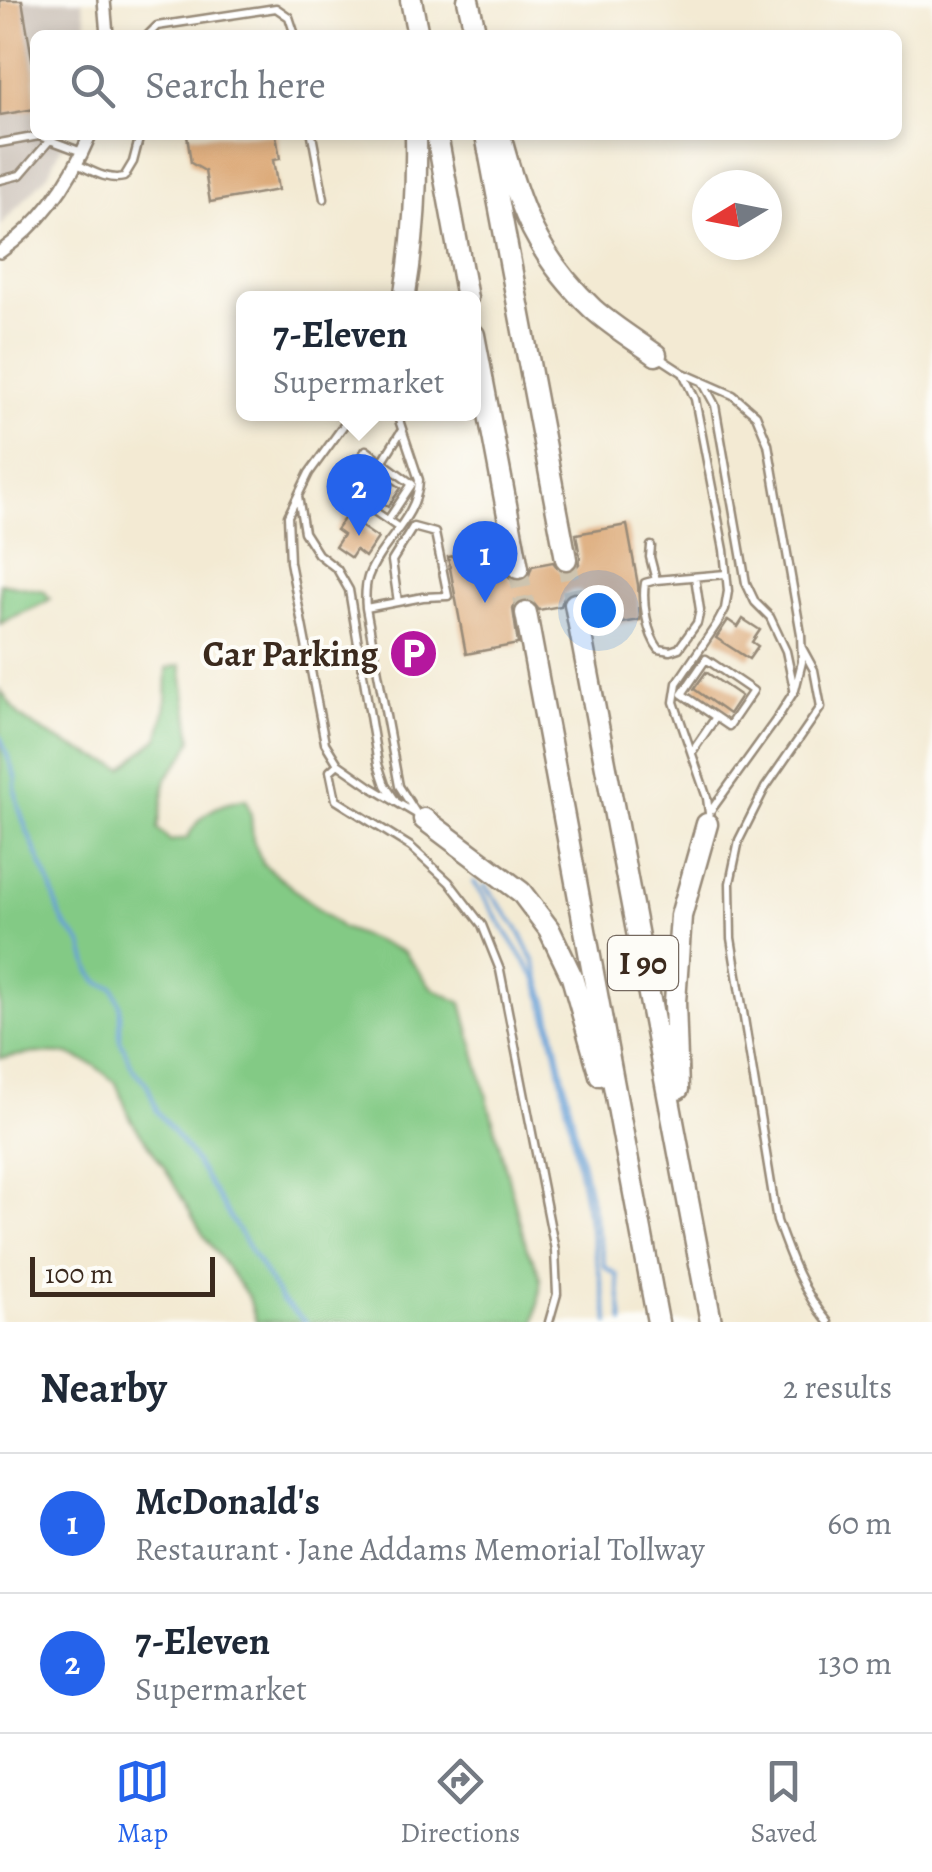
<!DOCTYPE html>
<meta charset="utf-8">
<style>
:root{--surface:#fff;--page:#f2f2f3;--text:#1f2937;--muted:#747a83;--line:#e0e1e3;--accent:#2563eb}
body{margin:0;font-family:Alegreya,serif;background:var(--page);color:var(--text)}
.compass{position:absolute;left:692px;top:170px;width:90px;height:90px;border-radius:50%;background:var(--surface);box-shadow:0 5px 15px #0003;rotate:260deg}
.scale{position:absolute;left:30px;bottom:25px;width:185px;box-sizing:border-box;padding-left:10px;border:5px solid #3b2a1e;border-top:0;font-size:28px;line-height:35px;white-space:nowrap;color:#3b2a1e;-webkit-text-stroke:8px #fdfcf7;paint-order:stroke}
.you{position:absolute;left:598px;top:610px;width:35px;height:35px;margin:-25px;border:8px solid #fff;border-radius:50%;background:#1a73e8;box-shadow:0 0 0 15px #1a73e833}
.badge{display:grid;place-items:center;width:65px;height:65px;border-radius:50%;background:var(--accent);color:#fff;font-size:32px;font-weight:700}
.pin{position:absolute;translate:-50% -82px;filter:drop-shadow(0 2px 5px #0008)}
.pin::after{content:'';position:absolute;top:52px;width:35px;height:30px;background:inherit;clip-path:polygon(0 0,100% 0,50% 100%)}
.popup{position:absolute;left:236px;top:291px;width:245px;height:130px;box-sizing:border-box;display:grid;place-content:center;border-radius:15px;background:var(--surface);filter:drop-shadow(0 2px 8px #0005);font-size:32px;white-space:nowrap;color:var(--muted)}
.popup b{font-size:38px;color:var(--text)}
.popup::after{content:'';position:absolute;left:50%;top:100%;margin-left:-20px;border:20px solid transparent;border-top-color:var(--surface)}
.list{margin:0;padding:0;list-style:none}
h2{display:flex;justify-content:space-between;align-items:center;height:130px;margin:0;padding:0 40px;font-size:42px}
h2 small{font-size:32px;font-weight:400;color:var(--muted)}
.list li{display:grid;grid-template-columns:65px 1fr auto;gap:30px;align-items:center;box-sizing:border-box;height:140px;padding:0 40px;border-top:2px solid var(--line)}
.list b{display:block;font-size:38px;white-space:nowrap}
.list p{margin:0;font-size:32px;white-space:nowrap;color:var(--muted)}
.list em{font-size:32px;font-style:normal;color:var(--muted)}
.icon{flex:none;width:55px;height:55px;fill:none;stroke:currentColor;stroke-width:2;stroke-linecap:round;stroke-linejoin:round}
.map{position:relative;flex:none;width:932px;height:1322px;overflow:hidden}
.search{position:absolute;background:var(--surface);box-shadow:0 5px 15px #0003;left:30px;right:30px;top:30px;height:110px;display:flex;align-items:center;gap:25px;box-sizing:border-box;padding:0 35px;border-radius:15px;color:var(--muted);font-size:38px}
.sheet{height:410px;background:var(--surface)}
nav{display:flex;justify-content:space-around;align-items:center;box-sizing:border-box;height:140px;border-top:2px solid var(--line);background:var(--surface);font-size:28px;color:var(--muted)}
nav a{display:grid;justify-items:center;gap:5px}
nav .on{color:var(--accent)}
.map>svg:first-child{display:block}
.industrial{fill:#ccc2b9}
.green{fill:#83ca85;stroke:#5f7a52;stroke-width:2.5}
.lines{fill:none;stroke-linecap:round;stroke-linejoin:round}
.stream{stroke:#67a0d6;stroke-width:4}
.building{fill:#ddab7a}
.highway-tunnel{stroke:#cec4af;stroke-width:20;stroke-dasharray:20 10;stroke-linecap:butt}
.lane-casing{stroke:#978a78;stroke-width:11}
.street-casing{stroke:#978a78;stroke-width:16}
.highway-casing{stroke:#978a78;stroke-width:25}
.lane{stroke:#fff;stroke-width:6}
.street{stroke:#fff;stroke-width:11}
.highway{stroke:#fff;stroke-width:20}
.labels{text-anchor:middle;stroke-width:8;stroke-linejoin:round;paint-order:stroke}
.shield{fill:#fdfcf7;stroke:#75695f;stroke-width:2.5}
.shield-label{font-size:32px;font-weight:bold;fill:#3b2a1e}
.poi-label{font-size:35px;font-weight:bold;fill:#3b2a1e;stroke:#fdfcf7;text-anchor:end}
</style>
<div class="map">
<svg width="932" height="1322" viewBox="0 0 932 1322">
<rect width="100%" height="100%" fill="#fdfcf7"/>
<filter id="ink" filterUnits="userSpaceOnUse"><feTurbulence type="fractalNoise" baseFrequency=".01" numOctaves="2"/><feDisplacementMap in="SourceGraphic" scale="20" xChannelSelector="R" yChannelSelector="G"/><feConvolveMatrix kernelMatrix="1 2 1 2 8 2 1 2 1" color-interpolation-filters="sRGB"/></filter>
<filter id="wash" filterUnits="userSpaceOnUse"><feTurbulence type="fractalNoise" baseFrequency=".0048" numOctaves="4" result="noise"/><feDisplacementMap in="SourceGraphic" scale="40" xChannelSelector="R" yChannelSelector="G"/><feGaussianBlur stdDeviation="2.25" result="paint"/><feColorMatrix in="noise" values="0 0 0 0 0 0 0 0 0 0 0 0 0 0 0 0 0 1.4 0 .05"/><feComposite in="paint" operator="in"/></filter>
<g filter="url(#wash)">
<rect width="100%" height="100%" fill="#f3ead3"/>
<path class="industrial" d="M0,0H82L89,35H35V135H67L49,173L0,226Z"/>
<path class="green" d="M0,583L44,591L50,599C35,610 16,613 0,624Z
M181,665L192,740L183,757L166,778L158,829L170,841L187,838C202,812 216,804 246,799L251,816L253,840L263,864L342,928L404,952L432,988L462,1003L527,1249C547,1279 540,1288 535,1322H256L249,1298L202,1233L164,1167L131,1120L116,1083L94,1065L68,1054L37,1053L0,1058V690C6,698 13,709 20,716C42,735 95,757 123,768L159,737L166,706L167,668Z"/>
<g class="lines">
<path class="stream" d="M0,736L16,779C9,799 42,864 51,886C55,899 58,912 64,923C69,932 79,937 83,947C87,959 88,973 99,982C102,985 108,986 113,987L120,1005V1040L133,1069L147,1084L157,1111L191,1155L282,1301L306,1322
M474,882L537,980L556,1053L609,1322
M485,886L517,927L534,961L548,1005L605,1267L617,1275L623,1322"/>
</g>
<g id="blocks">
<path class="building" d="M0,0H22L35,76V109L0,115Z
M187,135H276L280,159L273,160L278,190L210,202L205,171L191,163Z
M365,463L401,488L388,507L352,481Z
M346,516L378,538L365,557L356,550L351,558L335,547L343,535L336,530Z
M627,525L638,585L640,620L594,628L589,601L579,591H572L565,594L561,606L539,610L531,600H523L516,603L513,609L518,644L466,654L448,557L500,548L507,576L513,581L520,582L528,578L532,566L553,562L561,572L568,573L574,570L579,564L580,557L576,534Z
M743,619L760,630L752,642L758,646L749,659L716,638L728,620L738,627Z
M706,672L741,696L729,714L694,689Z"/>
</g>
</g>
<g filter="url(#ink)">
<use href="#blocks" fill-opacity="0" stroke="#978a78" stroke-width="2.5"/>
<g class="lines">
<path class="highway-tunnel" d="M566,559L575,604
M518,568L526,613"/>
<defs>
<path id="lane" d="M148,35L157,26L276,8L289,17L295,35
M312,135L324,199
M0,143L39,136L82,152
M77,164C92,171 108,181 124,177L133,162L140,135
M0,180L20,175L50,140
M657,356L683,373L695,399L724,550L728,591L725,609L717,624L677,683L674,702L707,798L709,813
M683,373L733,395L756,415L768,444L801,634L802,662L795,690L776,720L709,813
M702,381L715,405L746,583L755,602L770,617L786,651L794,689
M352,414L309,473L288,516L290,562L325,743L338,764L371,787L423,818
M397,414L419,480C418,518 381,542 368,577C365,587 365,597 366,608L399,786L415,811
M382,462L366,450L339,487L399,528
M298,496L304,532L318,554L337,569L349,590L378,764L385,785L395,800
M388,520L412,484L382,462L402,430
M651,546L650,557L656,580
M695,577L700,610L697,623L679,648L670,651L659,649C647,634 642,602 645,583L656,580L726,574
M366,608L423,597L448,596L435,533L413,527L392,561L398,602
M802,648L814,670L821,707L765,788L739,840L730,883L731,938L777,1221C790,1257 803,1293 828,1322
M706,659L753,691L729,726L682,694Z
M692,752L716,717
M338,764L330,771L336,800L411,847L449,882L482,925L500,970L555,1250L557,1294L549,1322"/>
<path id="street" d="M104,0L107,35
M0,252C42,223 70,182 90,135"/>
<path id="highway" d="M411,0L418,35
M468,0L476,35
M437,135L467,298
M486,135L566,559
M500,135C519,208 537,256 593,309C612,326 635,340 656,355
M405,293C414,240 417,189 416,135
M474,335L518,568
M575,604L711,1322
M526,613L658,1322
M424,819L521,892L549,929L572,977L600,1075
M678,1089L675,1002L681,916L707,824"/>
</defs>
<use href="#lane" class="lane-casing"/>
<use href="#street" class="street-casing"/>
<use href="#highway" class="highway-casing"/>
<use href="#lane" class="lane"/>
<use href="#street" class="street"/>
<use href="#highway" class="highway"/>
</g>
</g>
<defs>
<symbol id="parking-disc" viewBox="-11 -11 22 22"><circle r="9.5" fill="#b5179e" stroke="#fdfcf7"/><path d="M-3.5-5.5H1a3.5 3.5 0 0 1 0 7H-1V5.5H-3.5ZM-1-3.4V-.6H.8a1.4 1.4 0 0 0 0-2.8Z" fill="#fff"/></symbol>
</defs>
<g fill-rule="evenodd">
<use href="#parking-disc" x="386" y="626" width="55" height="55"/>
</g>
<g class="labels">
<rect class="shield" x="608" y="936" width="70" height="54" rx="8"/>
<g class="shield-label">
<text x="643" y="974">I 90</text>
</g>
<g class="poi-label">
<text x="378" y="666">Car Parking</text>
</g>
</g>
</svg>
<svg class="compass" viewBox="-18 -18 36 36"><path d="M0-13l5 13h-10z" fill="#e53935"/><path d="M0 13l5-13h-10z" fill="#747a83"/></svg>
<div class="scale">100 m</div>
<div class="you"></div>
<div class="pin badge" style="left:485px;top:603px">1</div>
<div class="pin badge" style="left:359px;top:536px">2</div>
<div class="popup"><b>7-Eleven</b>Supermarket</div>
<div class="search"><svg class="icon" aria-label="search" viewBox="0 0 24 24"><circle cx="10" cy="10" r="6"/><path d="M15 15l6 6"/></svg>Search here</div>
</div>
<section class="sheet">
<h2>Nearby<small>2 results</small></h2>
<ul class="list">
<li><span class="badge">1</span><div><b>McDonald's</b><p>Restaurant · Jane Addams Memorial Tollway</p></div><em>60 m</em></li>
<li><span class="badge">2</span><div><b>7-Eleven</b><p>Supermarket</p></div><em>130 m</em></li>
</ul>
</section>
<nav>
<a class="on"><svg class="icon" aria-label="map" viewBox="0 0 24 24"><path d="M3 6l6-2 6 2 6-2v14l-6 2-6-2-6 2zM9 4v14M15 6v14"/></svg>Map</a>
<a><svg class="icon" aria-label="directions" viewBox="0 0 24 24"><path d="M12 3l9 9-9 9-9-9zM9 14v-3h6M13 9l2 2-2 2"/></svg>Directions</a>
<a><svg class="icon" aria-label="saved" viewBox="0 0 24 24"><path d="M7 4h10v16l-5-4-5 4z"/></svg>Saved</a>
</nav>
